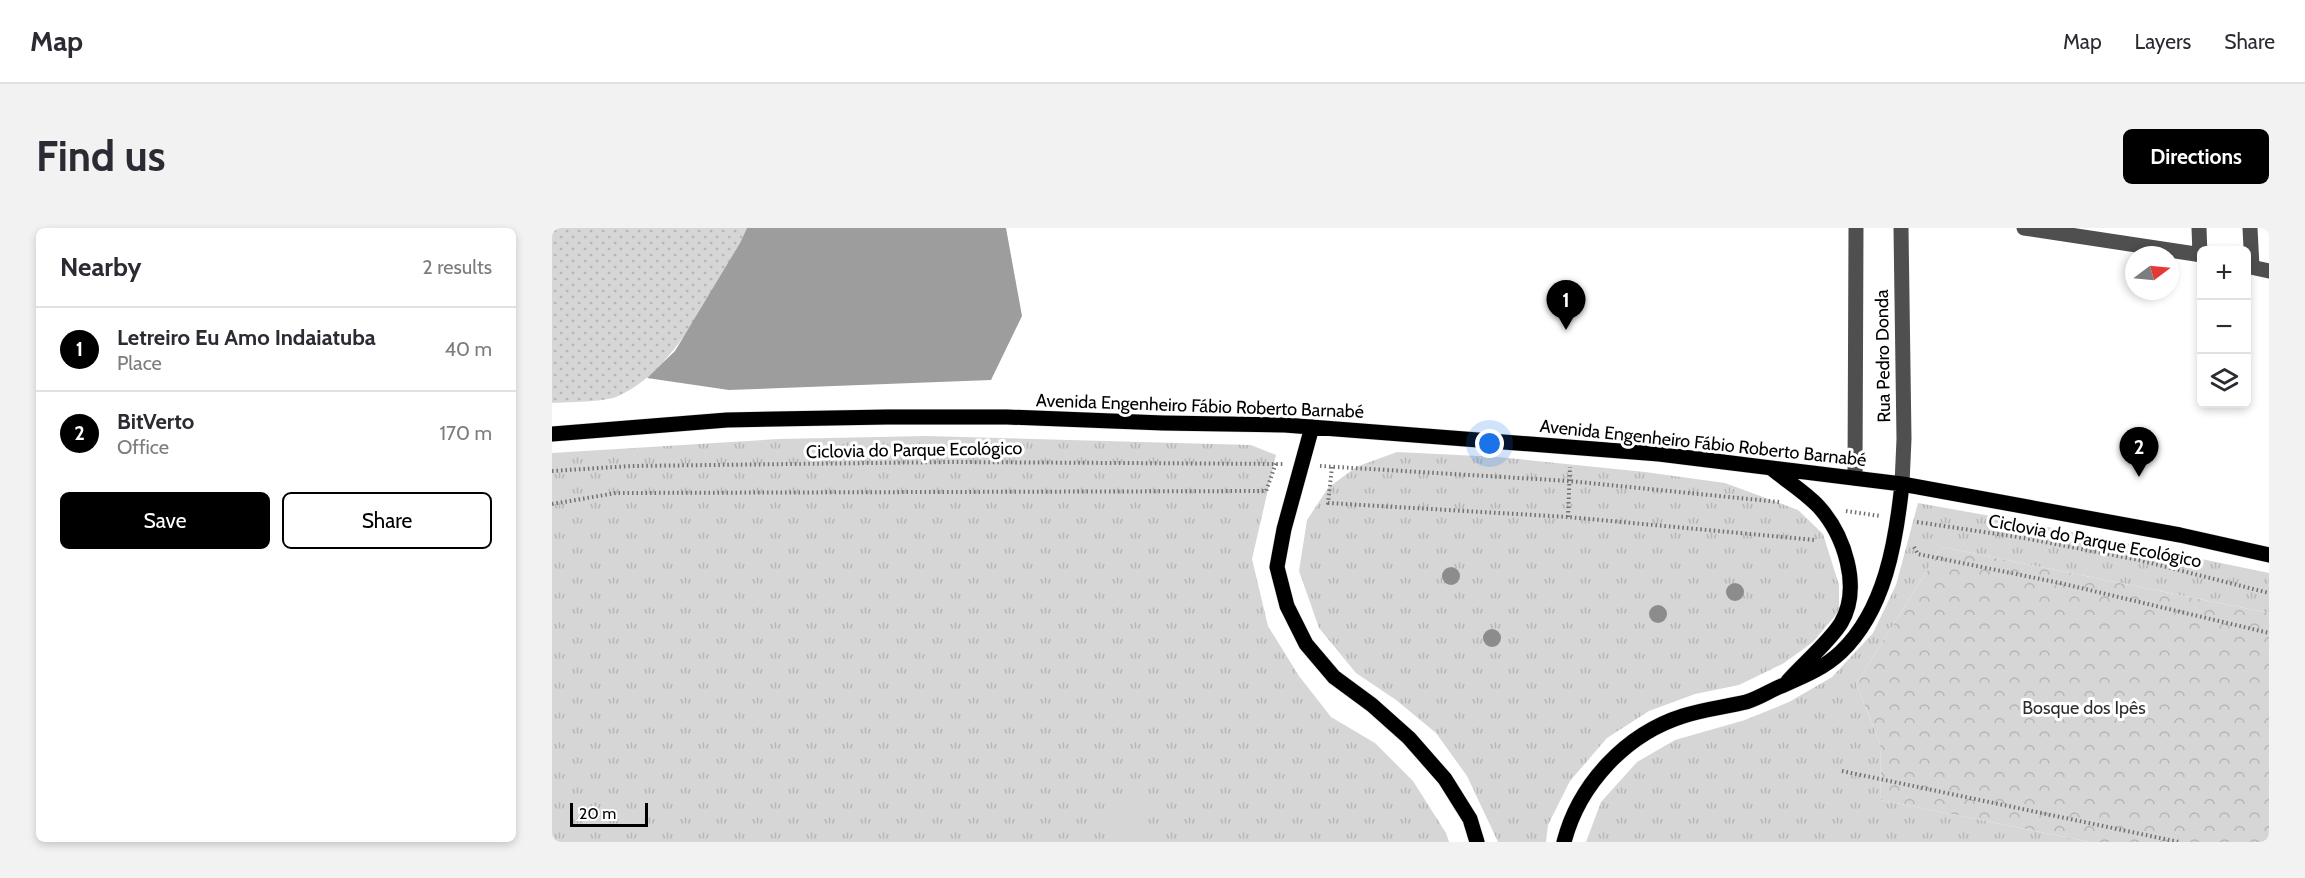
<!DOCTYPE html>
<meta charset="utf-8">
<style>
:root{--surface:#fff;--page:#f2f2f3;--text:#2b2b33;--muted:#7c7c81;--line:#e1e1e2;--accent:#000}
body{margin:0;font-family:Cabin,sans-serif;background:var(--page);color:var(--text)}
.controls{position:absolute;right:18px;top:18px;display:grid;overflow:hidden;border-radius:9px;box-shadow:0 3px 9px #0003}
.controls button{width:54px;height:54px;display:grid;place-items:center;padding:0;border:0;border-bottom:2px solid var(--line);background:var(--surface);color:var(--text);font:30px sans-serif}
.compass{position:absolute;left:1573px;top:18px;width:54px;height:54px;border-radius:50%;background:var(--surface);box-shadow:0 3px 9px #0003;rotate:74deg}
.scale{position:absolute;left:18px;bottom:15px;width:78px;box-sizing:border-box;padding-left:6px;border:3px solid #000;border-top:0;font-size:16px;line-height:21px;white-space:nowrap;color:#000;-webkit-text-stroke:4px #fff;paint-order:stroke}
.you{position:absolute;left:938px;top:216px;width:21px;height:21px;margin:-15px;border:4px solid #fff;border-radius:50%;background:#1a73e8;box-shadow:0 0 0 9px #1a73e833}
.badge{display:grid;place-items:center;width:39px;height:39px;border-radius:50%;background:var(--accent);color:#fff;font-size:20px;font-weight:700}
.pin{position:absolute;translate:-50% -50px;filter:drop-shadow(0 2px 3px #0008)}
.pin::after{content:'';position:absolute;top:32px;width:21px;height:18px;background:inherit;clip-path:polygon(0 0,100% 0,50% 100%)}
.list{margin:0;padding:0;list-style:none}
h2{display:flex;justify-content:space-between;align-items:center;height:78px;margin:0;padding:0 24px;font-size:26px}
h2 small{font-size:20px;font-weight:400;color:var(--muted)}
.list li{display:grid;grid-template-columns:39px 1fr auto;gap:18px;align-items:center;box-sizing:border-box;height:84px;padding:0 24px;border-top:2px solid var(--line)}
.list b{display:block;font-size:22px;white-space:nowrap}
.list p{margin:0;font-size:20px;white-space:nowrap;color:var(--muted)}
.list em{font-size:20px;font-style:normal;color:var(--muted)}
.actions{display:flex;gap:12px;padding:18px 24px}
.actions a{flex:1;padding:14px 0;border:2px solid var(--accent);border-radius:9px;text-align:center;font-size:21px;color:var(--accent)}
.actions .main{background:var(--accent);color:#fff}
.icon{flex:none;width:33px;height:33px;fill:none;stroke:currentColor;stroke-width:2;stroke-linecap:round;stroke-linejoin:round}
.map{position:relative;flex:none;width:1717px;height:614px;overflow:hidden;border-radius:9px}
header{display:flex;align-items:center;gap:36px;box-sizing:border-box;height:84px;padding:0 30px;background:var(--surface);border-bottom:2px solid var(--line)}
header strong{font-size:28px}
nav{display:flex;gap:33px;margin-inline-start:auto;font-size:21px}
.intro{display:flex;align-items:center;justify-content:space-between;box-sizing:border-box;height:144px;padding:0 36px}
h1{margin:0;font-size:42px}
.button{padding:15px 27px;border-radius:9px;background:var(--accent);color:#fff;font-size:21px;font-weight:700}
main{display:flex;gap:36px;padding:0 36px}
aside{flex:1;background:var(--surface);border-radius:9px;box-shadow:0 3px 9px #0003}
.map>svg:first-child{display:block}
.grass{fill:url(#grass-dots)}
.forest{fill:url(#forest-crowns)}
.park{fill:url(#park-tufts)}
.garden{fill:#d6d6d6}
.water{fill:#9d9d9d}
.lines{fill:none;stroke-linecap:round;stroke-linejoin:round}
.major-casing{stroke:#dbdbdb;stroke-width:16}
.path{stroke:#717171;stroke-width:4;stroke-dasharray:1.5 3;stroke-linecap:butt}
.minor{stroke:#4f4f4f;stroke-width:15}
.major{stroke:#000;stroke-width:15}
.tree{fill:#8c8c8c}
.labels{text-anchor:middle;stroke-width:6;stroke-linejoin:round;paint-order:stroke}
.street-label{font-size:18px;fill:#000;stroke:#fff}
.park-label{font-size:18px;fill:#2d2d2d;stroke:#fff}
</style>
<header>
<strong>Map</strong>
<nav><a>Map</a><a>Layers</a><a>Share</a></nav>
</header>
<div class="intro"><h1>Find us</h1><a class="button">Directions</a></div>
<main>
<aside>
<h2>Nearby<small>2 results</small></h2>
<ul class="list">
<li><span class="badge">1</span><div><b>Letreiro Eu Amo Indaiatuba</b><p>Place</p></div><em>40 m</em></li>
<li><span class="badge">2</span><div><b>BitVerto</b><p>Office</p></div><em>170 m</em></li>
</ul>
<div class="actions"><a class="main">Save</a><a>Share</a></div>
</aside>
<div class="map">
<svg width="1717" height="614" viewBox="0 0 1717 614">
<defs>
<pattern id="grass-dots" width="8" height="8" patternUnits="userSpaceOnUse" patternTransform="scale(1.5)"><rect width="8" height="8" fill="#d6d6d6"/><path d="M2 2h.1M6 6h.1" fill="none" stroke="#b6b6b6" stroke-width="1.8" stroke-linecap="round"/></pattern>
<pattern id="forest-crowns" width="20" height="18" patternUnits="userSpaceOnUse" patternTransform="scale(1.5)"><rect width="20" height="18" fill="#d6d6d6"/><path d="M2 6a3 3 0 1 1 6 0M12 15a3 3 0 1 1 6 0" fill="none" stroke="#b6b6b6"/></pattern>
<pattern id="park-tufts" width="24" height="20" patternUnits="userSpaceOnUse" patternTransform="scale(1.5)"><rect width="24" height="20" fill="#d6d6d6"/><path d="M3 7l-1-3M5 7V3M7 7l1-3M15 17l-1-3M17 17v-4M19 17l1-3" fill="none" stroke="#b6b6b6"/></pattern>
</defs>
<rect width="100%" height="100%" fill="#fff"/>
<path class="grass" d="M0,0H195L188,15C157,66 122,145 64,169C50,174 16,174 0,175Z"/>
<path class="forest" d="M1390,319L1717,385V614H1538L1329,572L1328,515L1304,456Z"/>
<path class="park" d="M374,208L699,217L724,227L700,331L716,398L747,448L779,489L823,515L861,553L894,605L897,614H0V225L227,211Z
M845,224L946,229L1093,244L1173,255L1246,282L1271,306L1287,357V383L1261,414L1232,435L1187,457L1143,466L1097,483L1055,510L1018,553L996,597L994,614H946L915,548L884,505L844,472L804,445L767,400L747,343L755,292L776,260L804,239Z
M1366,275L1472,294L1717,345V385L1390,319L1304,456L1328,515L1329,572L1538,614H1034L1049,574L1085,534L1123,512L1193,492L1237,474L1280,449L1321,405L1344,357Z"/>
<path class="garden" d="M592,565L595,614H557L554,568Z"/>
<path class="water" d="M195,0H454L470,88L439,152L177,162L95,150L123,123L188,15Z"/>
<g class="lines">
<defs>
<path id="major" d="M760,199L732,301L725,339L735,378L754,416L782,449L820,477L857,510L893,551L918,591L925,614
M0,206L175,192L335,189H455L611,195L733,197L1107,226L1350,256L1628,307L1717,327
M1220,241C1235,253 1254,265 1267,279C1292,307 1310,359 1289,395C1278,413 1251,436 1236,453
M1012,614C1027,556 1074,506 1131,488C1152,481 1173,479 1194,474C1205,471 1216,464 1227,459C1250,449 1271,441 1289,424C1333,382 1344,314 1350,256"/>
</defs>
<use href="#major" class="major-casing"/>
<path class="path" d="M768,238L1017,253L1227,274
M780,239L776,275L1016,289L1263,312V310
M0,243L79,238L401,234L731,236
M0,276L64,265L714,263L724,235
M1294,283L1328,288
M1016,289L1018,239
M1365,294L1472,310L1587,332L1717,365
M1362,319L1366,326L1508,355L1717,405
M1290,543L1627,614"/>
<path class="minor" d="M1349,0L1352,211L1350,256
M1472,0L1650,27
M1647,0L1648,27
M1698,0L1700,39
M1694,38L1717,43
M1303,250L1304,0"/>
<use href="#major" class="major"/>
</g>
<g class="tree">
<circle cx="899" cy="348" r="9"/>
<circle cx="1183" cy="364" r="9"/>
<circle cx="1106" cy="386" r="9"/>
<circle cx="940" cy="410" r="9"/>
</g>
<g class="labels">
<g class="street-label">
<text transform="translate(1331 128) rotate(-91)" y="6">Rua Pedro Donda</text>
<text transform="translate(648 178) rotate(2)" y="6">Avenida Engenheiro Fábio Roberto Barnabé</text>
<text transform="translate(1151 215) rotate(6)" y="6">Avenida Engenheiro Fábio Roberto Barnabé</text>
<text transform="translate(362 222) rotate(-1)" y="6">Ciclovia do Parque Ecológico</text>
<text transform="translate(1543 313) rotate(11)" y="6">Ciclovia do Parque Ecológico</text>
</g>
<g class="park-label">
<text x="1532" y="486">Bosque dos Ipês</text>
</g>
</g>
</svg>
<div class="controls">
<button>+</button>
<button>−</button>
<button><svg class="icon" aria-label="layers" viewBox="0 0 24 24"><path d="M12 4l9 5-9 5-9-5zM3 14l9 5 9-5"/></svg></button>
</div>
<svg class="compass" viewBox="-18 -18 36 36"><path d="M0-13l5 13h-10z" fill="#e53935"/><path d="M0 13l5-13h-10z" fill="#7c7c81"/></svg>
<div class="scale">20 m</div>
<div class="you"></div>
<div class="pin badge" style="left:1014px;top:102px">1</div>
<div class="pin badge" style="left:1587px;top:249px">2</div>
</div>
</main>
